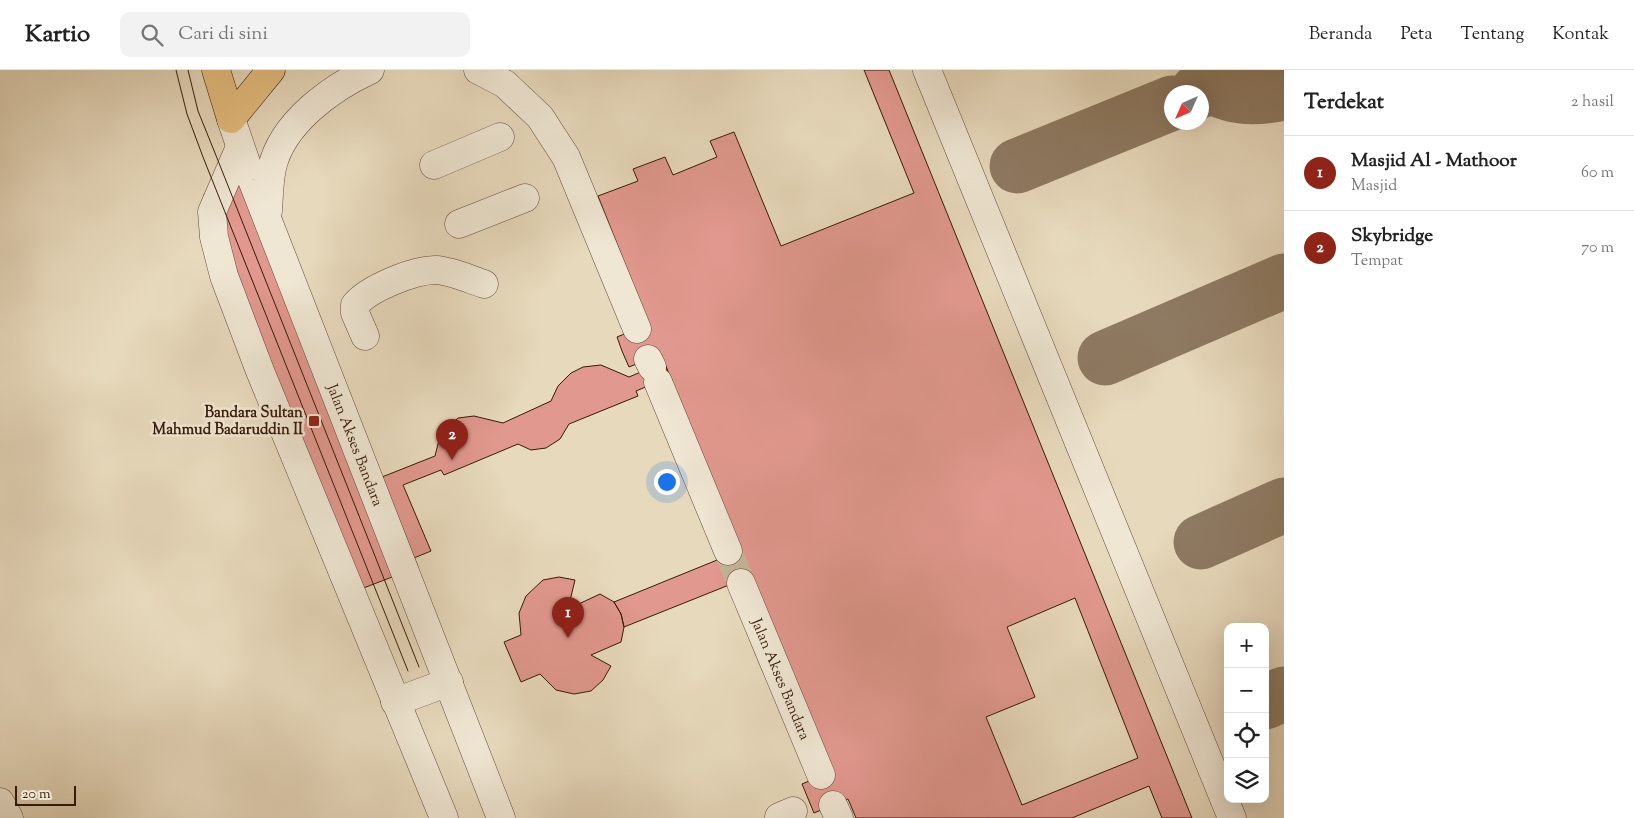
<!DOCTYPE html>
<html lang="id">
<meta charset="utf-8">
<style>
:root{--surface:#fff;--page:#f2f2f2;--text:#222;--muted:#767676;--line:#e0e0e0;--accent:#8f2418}
body{margin:0;font-family:"Sorts Mill Goudy",serif;background:var(--page);color:var(--text)}
.controls{position:absolute;right:15px;bottom:15px;display:grid;overflow:hidden;border-radius:10px;box-shadow:0 5px 20px #0002}
.controls button{width:45px;height:45px;display:grid;place-items:center;padding:0;border:0;border-bottom:1px solid var(--line);background:var(--surface);color:var(--text);font:25px sans-serif}
.compass{position:absolute;left:1164px;top:15px;width:45px;height:45px;border-radius:50%;background:var(--surface);box-shadow:0 5px 20px #0002;rotate:225deg}
.scale{position:absolute;left:15px;bottom:12px;width:61px;box-sizing:border-box;padding-left:5px;border:2px solid #361b07;border-top:0;font-size:14px;line-height:18px;white-space:nowrap;color:#361b07;-webkit-text-stroke:4px #efe6d3;paint-order:stroke}
.you{position:absolute;left:666px;top:411px;width:18px;height:18px;margin:-12px;border:4px solid #fff;border-radius:50%;background:#1a73e8;box-shadow:0 0 0 8px #1a73e833}
.badge{display:grid;place-items:center;width:32px;height:32px;border-radius:50%;background:var(--accent);color:#fff;font-size:16px;font-weight:700}
.pin{position:absolute;translate:-50% -41px;filter:drop-shadow(0 1px 2px #0008)}
.pin::after{content:'';position:absolute;top:26px;width:18px;height:15px;background:inherit;clip-path:polygon(0 0,100% 0,50% 100%)}
.list{margin:0;padding:0;list-style:none}
h2{display:flex;justify-content:space-between;align-items:center;height:65px;margin:0;padding:0 20px;font-size:21px}
h2 small{font-size:16px;font-weight:400;color:var(--muted)}
.list li{display:grid;grid-template-columns:32px 1fr auto;gap:15px;align-items:center;box-sizing:border-box;height:75px;padding:0 20px;border-top:1px solid var(--line)}
.list b{display:block;font-size:19px;white-space:nowrap}
.list p{margin:0;font-size:16px;white-space:nowrap;color:var(--muted)}
.list em{font-size:16px;font-style:normal;color:var(--muted)}
.icon{flex:none;width:28px;height:28px;fill:none;stroke:currentColor;stroke-width:2;stroke-linecap:round;stroke-linejoin:round}
.map{position:relative;flex:none;width:1284px;height:748px;overflow:hidden}
header{display:flex;align-items:center;gap:30px;box-sizing:border-box;height:70px;padding:0 25px;background:var(--surface);border-bottom:1px solid var(--line)}
header strong{font-size:24px}
nav{display:flex;gap:28px;margin-inline-start:auto;font-size:18px}
.search{width:350px;height:45px;background:var(--page);display:flex;align-items:center;gap:12px;box-sizing:border-box;padding:0 18px;border-radius:10px;color:var(--muted);font-size:19px}
main{display:flex}
aside{flex:1;background:var(--surface)}
.map>svg:first-child{display:block}
.lines{fill:none;stroke-linecap:round;stroke-linejoin:round}
.taxiway{stroke:#8e7a62;stroke-width:55}
.building{fill:#e1988e;stroke:#361b07;fill-rule:evenodd}
.minor-tunnel{stroke:#c4b398;stroke-width:28;stroke-dasharray:28 14;stroke-linecap:butt}
.minor-casing{stroke:#624a34;stroke-width:29}
.highway-casing{stroke:#361b07;stroke-width:29}
.minor{stroke:#efe6d3;stroke-width:28}
.highway{stroke:#e4bc7e;stroke-width:28}
.tram{stroke:#361b07;stroke-width:1}
.poi-dot{fill:#8f2418;stroke:#efe6d3;stroke-width:2}
.labels{text-anchor:middle;stroke-width:5;stroke-linejoin:round;paint-order:stroke}
.poi-label{font-size:15px;font-weight:bold;fill:#361b07;stroke:#efe6d3;text-anchor:end}
.street-label{font-size:15px;fill:#361b07;stroke:#efe6d3}
</style>
<header>
<strong>Kartio</strong>
<div class="search"><svg class="icon" aria-label="search" viewBox="0 0 24 24"><circle cx="10" cy="10" r="6"/><path d="M15 15l6 6"/></svg>Cari di sini</div>
<nav><a>Beranda</a><a>Peta</a><a>Tentang</a><a>Kontak</a></nav>
</header>
<main>
<div class="map">
<svg width="1284" height="748" viewBox="0 0 1284 748">
<rect width="100%" height="100%" fill="#e7d9bc"/>
<filter id="stains"><feTurbulence type="fractalNoise" baseFrequency=".004" numOctaves="4"/><feColorMatrix values="0 0 0 0 .2 0 0 0 0 .09 0 0 0 0 .02 0 0 0 .5 -.17"/></filter>
<radialGradient id="worn" r=".72"><stop offset=".6" stop-color="#630" stop-opacity="0"/><stop offset="1" stop-color="#630" stop-opacity=".3"/></radialGradient>
<g class="lines">
<path class="taxiway" d="M1197,22C1218,14 1221,24 1241,26C1256,28 1270,26 1284,23
M1017,96L1172,33
M1105,288L1284,211
M1201,472L1284,435
M1265,632L1284,624"/>
</g>
<path class="building" d="M864,0H889L1192,748H1162L1149,716L1072,748H856L848,729L814,743L802,714L833,701L753,513L661,284L629,297L622,281L617,267L649,254L598,126L638,111L633,99L665,87L673,105L717,87L710,71L734,62L781,176L914,123ZM1075,528L1138,688L1022,735L986,647L1035,627L1007,557Z
M261,102L418,497L361,519L204,124Z
M664,292L670,307L636,321L638,326L569,354L560,369L546,378L531,380L518,374L444,405L441,400L403,415L431,481L414,488L382,407L435,386L439,370L447,358L458,348L474,346L503,353L551,331L558,316L571,303L583,297L601,295L629,307Z
M737,473L753,513H734L624,557L621,544L614,532L722,488Z
M559,507L575,510L568,539L600,524L614,532L621,544L624,557L621,572L591,585L611,596L603,610L591,621L574,624L556,620L540,604L521,612L504,572L521,565L519,543L526,526L543,510Z"/>
<g class="lines">
<path class="minor-tunnel" d="M728,481L741,513"/>
<defs>
<g id="minor">
<path d="M478,0L505,14L540,47L566,87L637,259"/>
<path d="M927,0L1232,748"/>
<path id="s1" d="M231,49L252,110L501,748"/>
<path d="M240,77L212,142L214,167L224,206L260,301L444,748"/>
<path d="M434,95L500,67"/>
<path d="M268,141C269,127 269,112 272,98C282,53 331,18 370,0"/>
<path d="M459,154L525,128"/>
<path d="M365,266L355,243V235C369,218 414,200 436,200C452,201 469,209 484,214"/>
<path d="M648,289L652,297"/>
<path d="M658,312L728,481"/>
<path id="s2" d="M741,513L821,705"/>
<path d="M395,632L449,612"/>
<path d="M0,732L9,748"/>
<path d="M833,735L839,748"/>
<path d="M779,747L793,741"/>
</g>
<path id="highway" d="M216,0L231,49
M231,49L271,0"/>
</defs>
<use href="#minor" class="minor-casing"/>
<use href="#highway" class="highway-casing"/>
<use href="#minor" class="minor"/>
<use href="#highway" class="highway"/>
<path class="tram" d="M176,0L187,44L203,87L408,601
M188,0L198,41L215,83L419,597"/>
</g>
<rect class="poi-dot" x="308" y="345" width="12" height="12" rx="2.5"/>
<g class="labels">
<g class="poi-label">
<text x="303" y="347">Bandara Sultan<tspan x="303" dy="17">Mahmud Badaruddin II</tspan></text>
</g>
<g class="street-label">
<text dy="5" stroke="none"><textPath href="#s1" startOffset="349">Jalan Akses Bandara</textPath></text>
<text dy="5" stroke="none"><textPath href="#s2" startOffset="104">Jalan Akses Bandara</textPath></text>
</g>
</g>
<rect width="100%" height="100%" filter="url(#stains)"/>
<rect width="100%" height="100%" fill="url(#worn)"/>
</svg>
<div class="controls">
<button>+</button>
<button>−</button>
<button><svg class="icon" aria-label="locate" viewBox="0 0 24 24"><circle cx="12" cy="12" r="6"/><path d="M12 2v4M12 18v4M2 12h4M18 12h4"/></svg></button>
<button><svg class="icon" aria-label="layers" viewBox="0 0 24 24"><path d="M12 4l9 5-9 5-9-5zM3 14l9 5 9-5"/></svg></button>
</div>
<svg class="compass" viewBox="-18 -18 36 36"><path d="M0-13l5 13h-10z" fill="#e53935"/><path d="M0 13l5-13h-10z" fill="#767676"/></svg>
<div class="scale">20 m</div>
<div class="you"></div>
<div class="pin badge" style="left:568px;top:568px">1</div>
<div class="pin badge" style="left:452px;top:390px">2</div>
</div>
<aside>
<h2>Terdekat<small>2 hasil</small></h2>
<ul class="list">
<li><span class="badge">1</span><div><b>Masjid Al - Mathoor</b><p>Masjid</p></div><em>60 m</em></li>
<li><span class="badge">2</span><div><b>Skybridge</b><p>Tempat</p></div><em>70 m</em></li>
</ul>
</aside>
</main>
